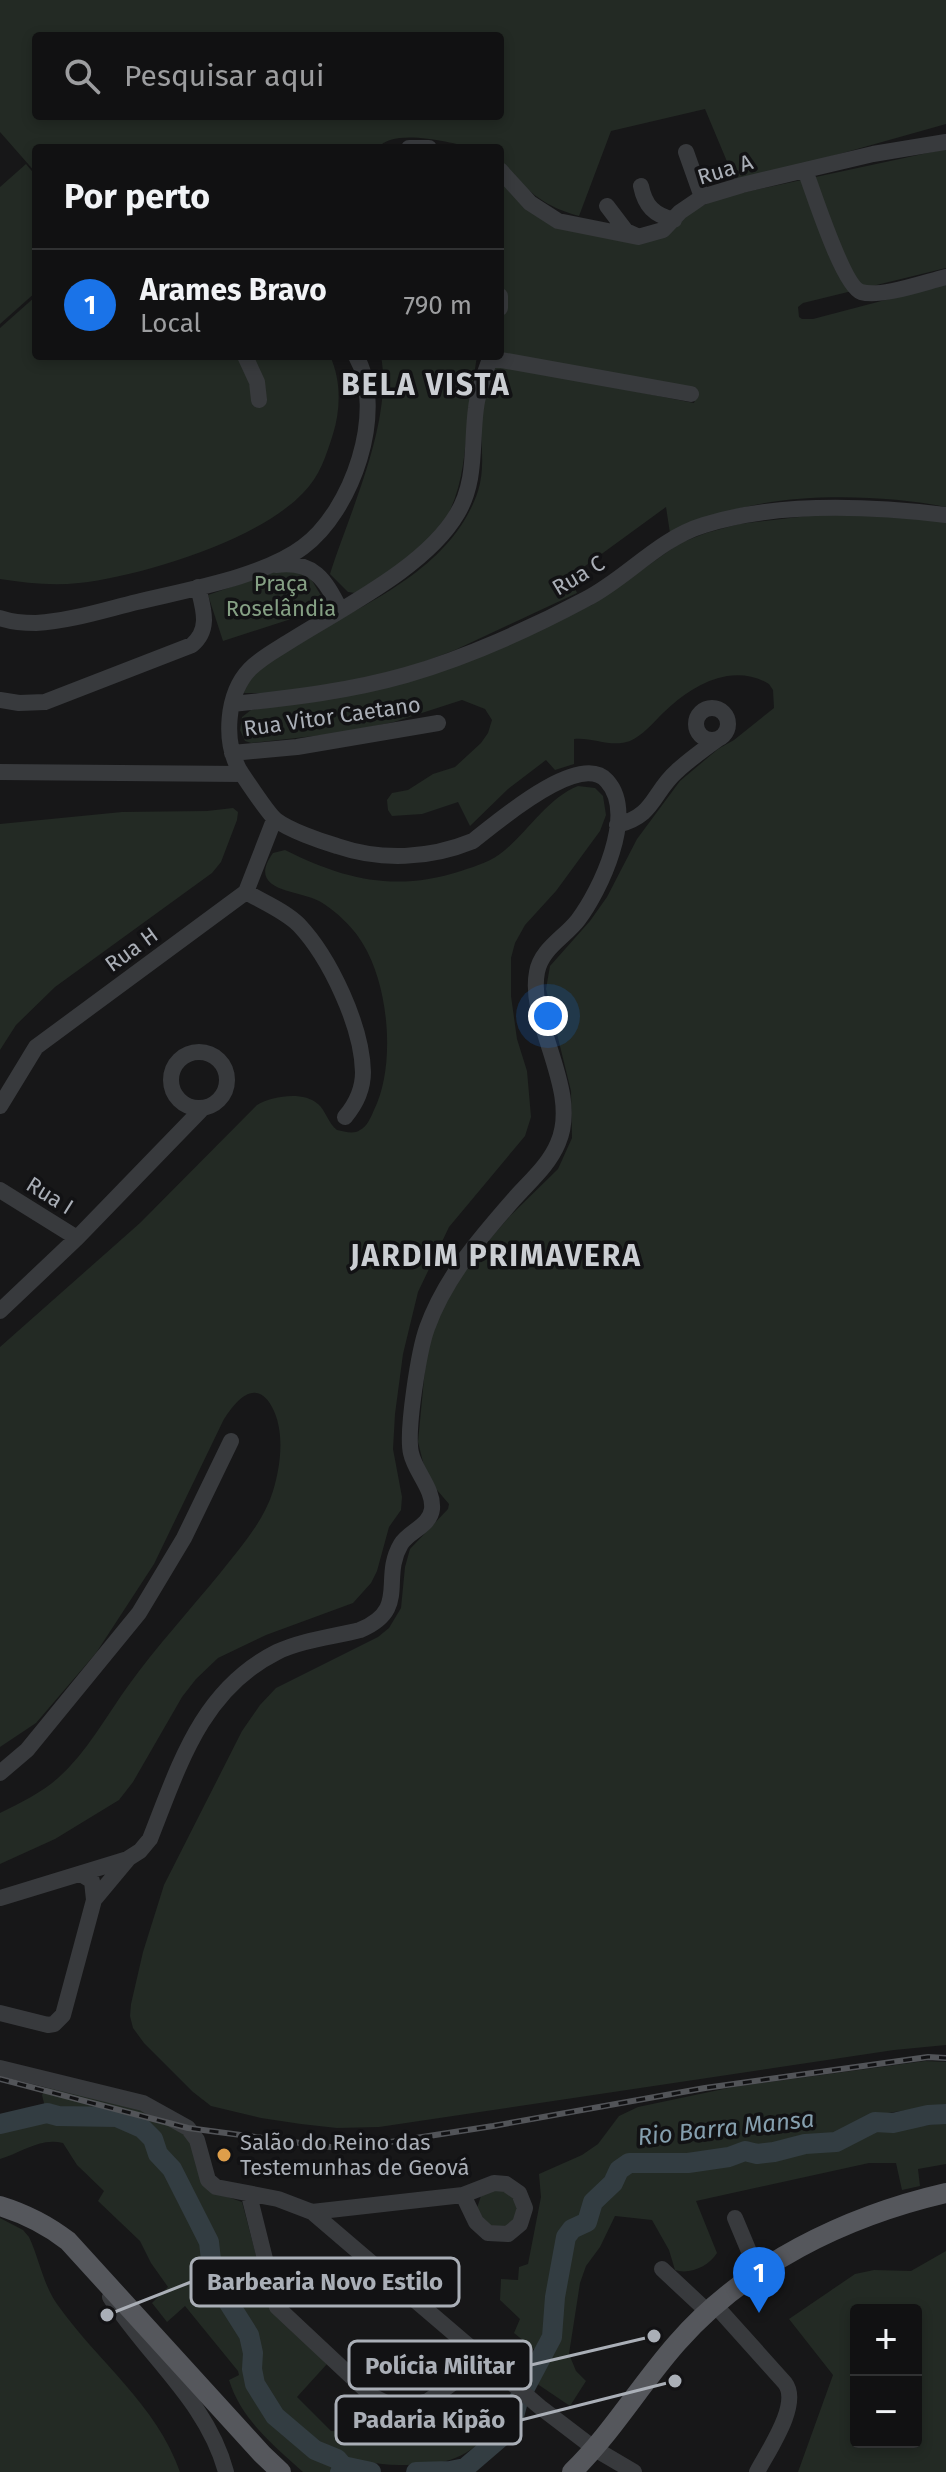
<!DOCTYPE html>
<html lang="pt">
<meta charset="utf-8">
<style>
:root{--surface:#111112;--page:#1e1f20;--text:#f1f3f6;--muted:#9c9d9f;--line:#303132;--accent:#1a73e8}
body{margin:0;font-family:"Fira Sans",sans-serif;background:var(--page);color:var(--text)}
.controls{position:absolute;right:24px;bottom:24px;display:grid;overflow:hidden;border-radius:8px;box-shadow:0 4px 12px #0003}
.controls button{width:72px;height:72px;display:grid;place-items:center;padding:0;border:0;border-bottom:2px solid var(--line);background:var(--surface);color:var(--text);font:40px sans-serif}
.you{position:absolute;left:548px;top:1016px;width:28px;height:28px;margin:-20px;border:6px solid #fff;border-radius:50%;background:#1a73e8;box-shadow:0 0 0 12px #1a73e833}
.badge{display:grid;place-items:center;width:52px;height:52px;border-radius:50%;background:var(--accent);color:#fff;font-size:26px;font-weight:700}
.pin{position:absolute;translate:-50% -66px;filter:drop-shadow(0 2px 4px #0008)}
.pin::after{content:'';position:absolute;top:42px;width:28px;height:24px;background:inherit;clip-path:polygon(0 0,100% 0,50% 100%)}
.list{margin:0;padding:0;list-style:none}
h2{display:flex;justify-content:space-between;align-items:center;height:104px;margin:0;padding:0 32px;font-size:34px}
h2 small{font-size:26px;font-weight:400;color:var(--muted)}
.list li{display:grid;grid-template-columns:52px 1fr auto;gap:24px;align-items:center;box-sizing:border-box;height:112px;padding:0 32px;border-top:2px solid var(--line)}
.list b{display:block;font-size:30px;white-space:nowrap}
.list p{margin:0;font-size:26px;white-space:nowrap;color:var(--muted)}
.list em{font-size:26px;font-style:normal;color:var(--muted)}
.icon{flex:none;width:44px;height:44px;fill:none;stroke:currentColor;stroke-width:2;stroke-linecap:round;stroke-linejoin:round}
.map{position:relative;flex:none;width:946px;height:2472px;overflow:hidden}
.search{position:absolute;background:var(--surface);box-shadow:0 4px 12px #0003;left:32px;top:32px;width:472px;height:88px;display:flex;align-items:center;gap:20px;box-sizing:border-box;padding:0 28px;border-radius:8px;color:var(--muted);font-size:30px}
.panel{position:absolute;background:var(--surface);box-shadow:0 4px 12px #0003;left:32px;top:144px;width:472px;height:216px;border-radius:8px}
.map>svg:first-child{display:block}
.green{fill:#232a24;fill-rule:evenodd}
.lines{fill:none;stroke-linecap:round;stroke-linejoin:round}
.canal{stroke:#333d42;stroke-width:12}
.river{stroke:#333d42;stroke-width:20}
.minor{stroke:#383a3d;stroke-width:16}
.major{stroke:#55575c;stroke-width:20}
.rail-casing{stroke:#525458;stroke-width:6}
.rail{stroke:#121214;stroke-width:3;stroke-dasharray:9;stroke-linecap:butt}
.poi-dot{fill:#de9e4a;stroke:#121214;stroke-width:3}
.labels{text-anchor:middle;stroke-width:7;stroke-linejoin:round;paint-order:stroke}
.street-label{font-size:22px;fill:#aaafb7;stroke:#121214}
.park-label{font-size:22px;fill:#85a084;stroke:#121214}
.poi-label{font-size:22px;fill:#aaafb7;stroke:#121214;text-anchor:start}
.water-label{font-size:24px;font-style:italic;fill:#859fae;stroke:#121214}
.district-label{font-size:30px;font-weight:bold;letter-spacing:2px;fill:#cbced3;stroke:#121214}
.leader{fill:none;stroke:#aaafb7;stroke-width:3}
.callout-dot{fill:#aaafb7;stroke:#121214;stroke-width:3}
.callout{fill:#121214;stroke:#aaafb7;stroke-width:3}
.callout-label{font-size:24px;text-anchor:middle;font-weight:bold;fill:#aaafb7}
</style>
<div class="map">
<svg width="946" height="2472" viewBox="0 0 946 2472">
<rect width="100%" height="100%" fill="#171718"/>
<path class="green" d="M0,0H946V124L736,183L705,109L611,131L579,216C541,206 526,189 500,162V148C492,148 482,149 475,148C451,143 394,127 378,148H36V173L0,132ZM36,36H500V116H36Z
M946,149V268L803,303L798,307L799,317L802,319H813L946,284V507C885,495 801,493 741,508C717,514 693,525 670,533L666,507L570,577L577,593L455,650L397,672L301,693H244L245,681C264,660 284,650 309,636C373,600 453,566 478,491C487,463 478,433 482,405C484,391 489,377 492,363L694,403L697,392L500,356V323L503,306L500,285V187L504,184L528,208L636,240L718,198Z
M26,164L36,176V292L0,324V187Z
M36,296V356H330C341,379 341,409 333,434C326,456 320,476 303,493C259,540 142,576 79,583C52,586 27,583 0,579V328Z
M381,356H477C474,376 470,397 468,417C464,466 461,512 423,548C404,566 377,579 355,593L348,592L330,574C350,511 393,422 381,356Z
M842,512L946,522V2045L894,2050L379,2127L337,2128L301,2124L261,2118L211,2106L193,2092L144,2043L133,2028L130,2016L131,2004L143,1952L164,1885L242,1731L260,1705L276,1688L378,1637L389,1628L401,1608L405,1567L410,1549L448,1509L449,1504L437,1490L424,1466L418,1442L426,1358L433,1328L456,1278L510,1216L558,1169L572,1138L571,1091L546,989L550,966L590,921L607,897L637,839L680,781L718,749L734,740L774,708L773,690L769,684C756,676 742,674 727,676C701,681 682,695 663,713C653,723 643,735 630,741C611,748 593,737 574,739V764L555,770L546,760L508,789L470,826L458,802L422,814L392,816L388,810L387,800L392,793L408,790L433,774L455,767L481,743L488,733L492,720L485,709L462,700L394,722L341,733L251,743L245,741L240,730L242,717L251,710L324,699L592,605L680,543L706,533L739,524Z
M291,569L311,579L328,607L223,641L208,595L277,571Z
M578,786L595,788L603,796L606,815L600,831L556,891L525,925L515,943L511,958V996L517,1039L527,1071L531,1117L525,1136L449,1227L418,1292L403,1354L395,1414L393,1449L402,1497L401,1510L389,1527L377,1571L371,1583L353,1603L266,1635L218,1658L196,1679L182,1697L133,1782L119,1800L55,1839L0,1864V1813C20,1803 41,1793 58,1778C87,1752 105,1718 128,1686C156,1647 190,1610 221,1572C240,1548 264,1521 273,1491C281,1465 285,1431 272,1407C255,1376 234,1403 223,1421L154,1564L96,1653L36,1723L0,1747V1347L140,1223L257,1105C273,1096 303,1091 318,1104C326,1111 328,1123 337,1130C344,1131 353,1135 360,1130C367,1127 371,1117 374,1110C396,1066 389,986 363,944C354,928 335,910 319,901C299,890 245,892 273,853L285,850C345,880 396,892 461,871C476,866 493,861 505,850C529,830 548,798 578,786Z
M233,808L238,812L237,820L221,862L212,873L55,987L16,1025L0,1050V824L122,812L207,811Z
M925,2061L946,2062V2104L875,2115L843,2135L810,2138L772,2149L740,2147L729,2153L714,2151L670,2158L636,2157L616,2164L610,2170L608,2184L587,2202L583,2214L566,2229L554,2276L550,2326L541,2355L514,2333L520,2319L500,2300L501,2279L518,2280L519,2267L528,2264L541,2197L539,2174L582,2155L598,2144L619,2116L638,2107L733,2087Z
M48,2084L128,2101L183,2129L214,2192L242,2202L268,2301L327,2364L297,2397L331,2431C384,2434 407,2429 451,2398L491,2431C463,2463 440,2465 399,2465C353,2464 316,2451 285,2416C276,2406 266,2395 261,2382C256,2366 261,2349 254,2334C248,2318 235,2308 228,2293C220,2279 218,2262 213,2247C206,2222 171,2152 154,2133C138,2117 109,2110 87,2108C73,2107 59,2114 45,2107L42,2095Z
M35,2118C62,2117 94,2115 120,2125C159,2139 188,2206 202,2243C207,2258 210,2274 215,2290C223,2309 240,2322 247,2342C252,2357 249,2374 255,2390C268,2425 312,2462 348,2472H303C273,2445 241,2419 229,2380L239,2375L238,2371L185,2306L167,2322L152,2303L168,2287L151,2263L140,2241L98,2201L104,2191L77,2165L63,2143C40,2137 21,2153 0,2159V2127Z
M946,2123V2164L918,2169L920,2186L902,2190L896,2163H869L696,2201L717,2253C709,2266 690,2275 675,2270L669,2250L652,2220L615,2216L600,2247L586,2266L580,2283L569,2354L576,2371L586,2381L570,2406L533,2381L557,2331L563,2265L567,2248L589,2224L592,2209L617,2188L625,2172L649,2167L669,2172L772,2156L850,2141L873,2127L896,2129Z
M497,2186L521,2202L513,2227H486L477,2208L481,2196Z
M0,2218L23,2230L29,2237C39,2258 43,2284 57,2304C97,2361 157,2405 180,2472H0Z
M946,2251V2472H798L833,2375L789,2319L855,2274L874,2270L911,2271ZM916,2310V2442H856V2310Z"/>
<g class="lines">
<path class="canal" d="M336,2472L338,2468"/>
<path class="river" d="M0,2124L47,2113L58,2116L117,2117L142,2128L153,2139L158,2154L172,2169L209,2242L212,2269L218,2286L249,2335L253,2353L252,2369L255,2384L275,2416L315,2450L337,2459L343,2466L371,2472
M416,2472L450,2471L465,2468L500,2438L512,2424L518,2401L552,2337L555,2297L566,2237L572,2229L587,2222L593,2202L613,2183L619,2170L629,2163H688L729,2157L745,2151L757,2154L774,2152L805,2144L836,2142L875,2122L893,2123L928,2115L946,2114"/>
<path class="minor" d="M409,148H429
M686,152L702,197
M500,170L530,203L558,221L638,237L663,230L680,212L702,197L742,185L873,154L946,142
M805,170C813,191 843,286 861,292C881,298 925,282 946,277
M641,186C645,206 654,215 674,220
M607,206L626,231L637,236
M500,296V308
M245,356L257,382L259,400
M490,358L691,394
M276,565C314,560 325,580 340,609
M0,618C12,622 23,623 36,623C70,621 104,610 137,602C186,590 263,577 303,547C352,511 387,411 356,356
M0,700L19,703L45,702L192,645C211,629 203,608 198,587
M232,704C291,698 350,691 406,675C465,658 532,628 586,599C627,578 658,539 704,525C776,502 871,506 946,515
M696 724a16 16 0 1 1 32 0a16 16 0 1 1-32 0Z
M232,753L297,747L438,723
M0,772L242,774
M617,825C655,816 652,793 677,771C690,759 704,749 718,739
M246,892C263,902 285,911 299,925C330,958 362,1026 363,1072C363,1090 356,1104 345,1117
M171 1080a28 28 0 1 1 56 0a28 28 0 1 1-56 0Z
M0,1106L36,1047L246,892L274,820
M0,1190L77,1238
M0,1311L77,1238L203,1108
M0,1773L27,1750L139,1613L184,1538L231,1441
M0,1898L128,1859
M94,1900L129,1858L140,1851L150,1839C179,1766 201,1690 277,1652C302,1640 333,1637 360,1630C410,1609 380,1579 401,1544C409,1531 430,1526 432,1509C434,1489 415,1472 411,1453C406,1431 419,1350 427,1328C445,1278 479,1239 514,1199C530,1181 549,1165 558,1143C581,1090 527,1023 537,972C541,949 565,937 578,920C600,891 637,814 607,781C580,750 496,823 473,841C429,859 381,861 337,846C320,841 289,830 276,820C269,815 246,780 240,771C223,742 226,694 250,669C262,657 276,650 290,641C342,608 426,567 457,514C477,481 471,445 476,408C478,390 485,373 491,356
M0,2013L48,2025L54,2024L63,2015L94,1900L92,1881L81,1874
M0,2068L143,2103L188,2128L197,2140L208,2180L216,2187L278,2199L312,2212L463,2195L494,2183L506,2184L519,2193L525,2208L520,2224L508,2234L488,2233L476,2222L463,2195
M249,2195L277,2307L372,2396L392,2406L415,2405L428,2401L454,2382L474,2353
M312,2212L540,2407L595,2449L634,2472
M735,2218L758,2273
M662,2269L708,2312
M110,2297C148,2357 207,2401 226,2472
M715,2305L785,2383C801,2404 768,2451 757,2472"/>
<path class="major" d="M0,2206C26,2214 46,2224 68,2241L262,2454L281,2472
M572,2472C612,2433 640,2385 677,2343C745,2265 846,2216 946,2193"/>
<defs>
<path id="rail" d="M0,2079L188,2128L345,2149L493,2126L705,2088L928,2057L946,2058"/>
</defs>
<use href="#rail" class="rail-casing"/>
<use href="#rail" class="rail"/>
</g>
<circle class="poi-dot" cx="224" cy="2155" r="8"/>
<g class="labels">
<g class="street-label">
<text transform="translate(725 169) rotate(-17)" y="8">Rua A</text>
<text transform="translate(578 575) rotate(-31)" y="8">Rua C</text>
<text transform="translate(332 716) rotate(-8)" y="8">Rua Vitor Caetano</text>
<text transform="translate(131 949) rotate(-36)" y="8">Rua H</text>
<text transform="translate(50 1195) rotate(32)" y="8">Rua I</text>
</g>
<g class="park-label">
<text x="281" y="591">Praça<tspan x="281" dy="25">Roselândia</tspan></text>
</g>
<g class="poi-label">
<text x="240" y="2150">Salão do Reino das<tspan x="240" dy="25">Testemunhas de Geová</tspan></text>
</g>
<g class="water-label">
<text transform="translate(726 2128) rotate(-6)" y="8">Rio Barra Mansa</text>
</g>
<g class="district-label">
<text x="426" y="395">BELA VISTA</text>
<text x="496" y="1266">JARDIM PRIMAVERA</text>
</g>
</g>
<path class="leader" d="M107 2315L191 2282M654 2336L531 2365M675 2381L521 2420"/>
<g class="callout-dot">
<circle cx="107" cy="2315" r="8"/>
<circle cx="654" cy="2336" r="8"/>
<circle cx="675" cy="2381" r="8"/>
</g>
<g class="callout">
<rect x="191" y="2258" width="268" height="48" rx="8"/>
<rect x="349" y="2341" width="182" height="48" rx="8"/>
<rect x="336" y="2396" width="185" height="48" rx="8"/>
</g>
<g class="callout-label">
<text x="325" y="2290">Barbearia Novo Estilo</text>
<text x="440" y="2374">Polícia Militar</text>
<text x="429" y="2428">Padaria Kipão</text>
</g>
</svg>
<div class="controls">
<button>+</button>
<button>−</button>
</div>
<div class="you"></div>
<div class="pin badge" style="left:759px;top:2313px">1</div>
<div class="search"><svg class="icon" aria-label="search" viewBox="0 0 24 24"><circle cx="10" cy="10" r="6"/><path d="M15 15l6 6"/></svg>Pesquisar aqui</div>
<section class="panel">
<h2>Por perto<small></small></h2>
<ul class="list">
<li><span class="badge">1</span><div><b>Arames Bravo</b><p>Local</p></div><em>790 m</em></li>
</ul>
</section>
</div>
